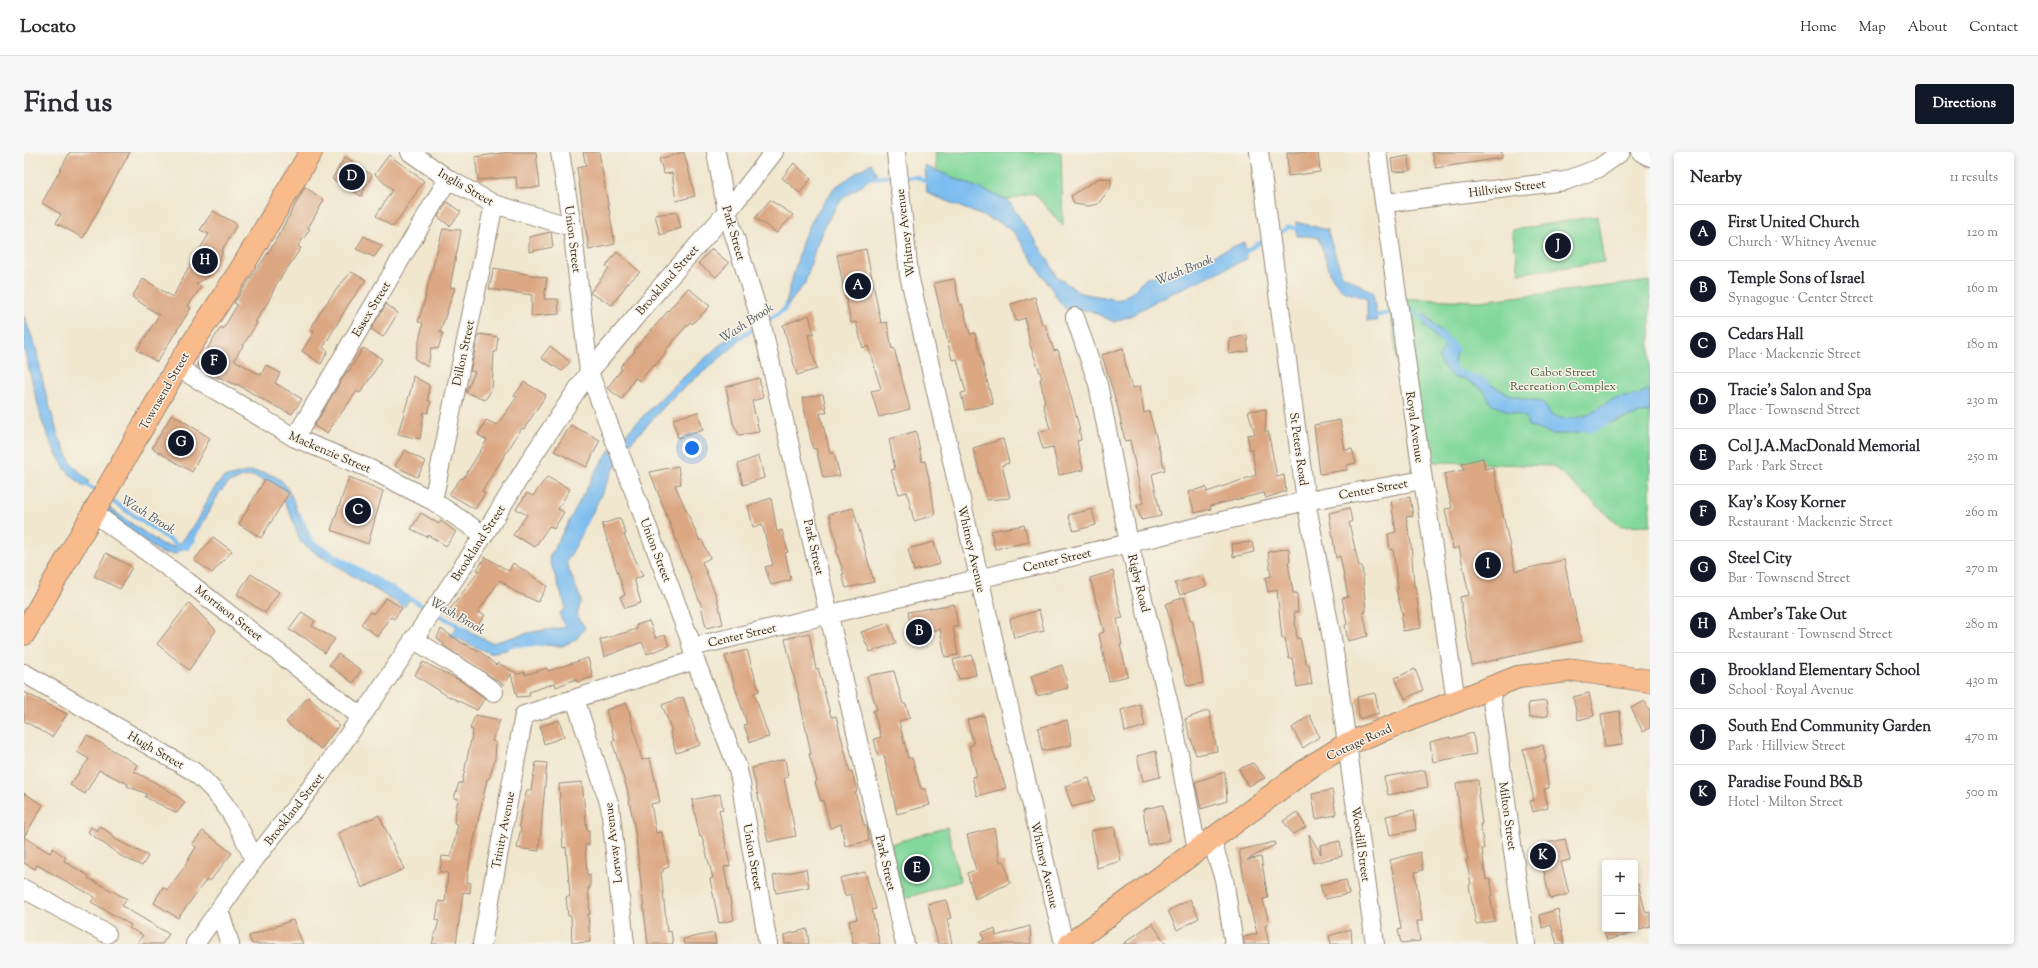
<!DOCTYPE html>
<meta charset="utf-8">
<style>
:root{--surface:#fff;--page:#f7f7f7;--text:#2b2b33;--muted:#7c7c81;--line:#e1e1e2;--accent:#111827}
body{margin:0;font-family:"Sorts Mill Goudy",serif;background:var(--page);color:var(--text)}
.controls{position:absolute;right:12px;bottom:12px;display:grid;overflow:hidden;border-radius:4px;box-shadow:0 2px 6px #0003}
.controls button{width:36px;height:36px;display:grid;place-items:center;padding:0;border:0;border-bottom:1px solid var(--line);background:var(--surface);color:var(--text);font:20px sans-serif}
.you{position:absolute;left:668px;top:296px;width:14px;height:14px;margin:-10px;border:3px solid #fff;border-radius:50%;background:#1a73e8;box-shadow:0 0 0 6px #1a73e833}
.badge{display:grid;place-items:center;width:26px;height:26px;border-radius:50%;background:var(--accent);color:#fff;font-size:13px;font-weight:700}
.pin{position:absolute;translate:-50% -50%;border:2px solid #fff;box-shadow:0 1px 4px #0006}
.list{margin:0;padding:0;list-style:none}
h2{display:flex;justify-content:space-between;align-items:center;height:52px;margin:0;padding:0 16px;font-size:17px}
h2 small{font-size:13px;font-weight:400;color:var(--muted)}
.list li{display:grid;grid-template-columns:26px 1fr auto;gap:12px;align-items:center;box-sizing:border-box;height:56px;padding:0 16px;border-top:1px solid var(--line)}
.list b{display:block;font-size:15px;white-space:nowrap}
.list p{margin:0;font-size:13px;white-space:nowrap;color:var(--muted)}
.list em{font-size:13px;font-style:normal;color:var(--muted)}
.map{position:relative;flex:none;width:1626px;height:792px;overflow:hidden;border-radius:4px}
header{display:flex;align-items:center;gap:24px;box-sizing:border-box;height:56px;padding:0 20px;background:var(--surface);border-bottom:1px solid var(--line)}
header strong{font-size:19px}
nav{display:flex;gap:22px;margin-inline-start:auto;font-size:14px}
.intro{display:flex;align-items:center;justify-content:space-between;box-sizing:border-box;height:96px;padding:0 24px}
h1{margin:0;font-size:28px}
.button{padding:10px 18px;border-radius:4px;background:var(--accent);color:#fff;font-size:14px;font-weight:700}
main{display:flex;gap:24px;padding:0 24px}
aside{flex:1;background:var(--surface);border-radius:4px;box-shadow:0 2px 6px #0003}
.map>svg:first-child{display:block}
.green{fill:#82d89c;stroke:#5e815d}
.water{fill:#7bbdf0;stroke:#5b7487}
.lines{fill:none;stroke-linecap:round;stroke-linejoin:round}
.stream{stroke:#7bbdf0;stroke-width:4}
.building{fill:#dca783}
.minor-casing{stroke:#968876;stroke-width:20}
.major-casing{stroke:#968876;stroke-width:24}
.minor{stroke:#fff;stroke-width:18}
.major{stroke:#fabb8c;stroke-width:22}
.labels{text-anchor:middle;stroke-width:3;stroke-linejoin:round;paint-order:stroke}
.street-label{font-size:12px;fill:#3b2a1e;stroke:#f7f3e8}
.park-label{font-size:12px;fill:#4d563e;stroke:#f7f3e8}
.water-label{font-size:13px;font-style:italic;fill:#4e565d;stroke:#f7f3e8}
</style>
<header>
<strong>Locato</strong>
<nav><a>Home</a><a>Map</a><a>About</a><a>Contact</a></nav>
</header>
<div class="intro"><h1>Find us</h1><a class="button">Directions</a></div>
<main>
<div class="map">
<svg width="1626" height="792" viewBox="0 0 1626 792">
<rect width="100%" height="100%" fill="#f7f3e8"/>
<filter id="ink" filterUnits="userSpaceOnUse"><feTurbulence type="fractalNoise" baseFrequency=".025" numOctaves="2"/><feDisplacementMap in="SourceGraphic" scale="8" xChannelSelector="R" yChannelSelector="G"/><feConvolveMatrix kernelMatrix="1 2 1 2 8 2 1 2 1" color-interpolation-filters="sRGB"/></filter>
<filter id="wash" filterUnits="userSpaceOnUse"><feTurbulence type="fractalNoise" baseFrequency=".012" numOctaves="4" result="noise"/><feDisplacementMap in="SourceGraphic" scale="16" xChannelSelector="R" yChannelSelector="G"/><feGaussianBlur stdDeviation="0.9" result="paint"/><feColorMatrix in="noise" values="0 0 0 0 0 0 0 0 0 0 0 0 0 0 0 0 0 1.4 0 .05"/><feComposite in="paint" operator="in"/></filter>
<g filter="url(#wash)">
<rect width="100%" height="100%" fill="#f1e7cf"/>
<path class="green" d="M911,0H1037L1039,74L1010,41L984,48L913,19Z
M1573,64L1580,110L1495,121L1488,78Z
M1626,129V373L1596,374L1529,314L1389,309L1364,146L1456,149Z
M923,675L936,729L878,747L867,692Z"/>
<path class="water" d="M847,11L853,22L818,47L802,71L792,94L781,131L760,158L779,87L791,63L810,36Z
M901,14L984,48L1026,111L1032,124L1056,141L1095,148L1107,141L1123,125L1144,123L1220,90L1223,107L1137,146L1108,163L1090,170L1065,158L1044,159L1036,150L991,81L978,72L903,41Z
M1272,70L1303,78L1318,123L1349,140L1353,169H1343V147L1319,139L1307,123L1294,85L1273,84Z
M1400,161L1432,196L1429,218L1461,229L1482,241L1501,247L1518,249L1528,264L1544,267L1561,264L1589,247L1613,243L1626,237V259L1548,282H1528L1504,274L1502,265L1476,256L1467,251L1459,238L1441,227L1429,225L1419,215L1414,206L1421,195L1401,174Z
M0,164L12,196L21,239L35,286L47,311L65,329L60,335L42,318L30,298L18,269L0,197Z
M714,177L713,192L650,244L599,299L594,290L644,239Z
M587,297L594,310C575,343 562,379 542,410L557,448L553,463L561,476L551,488L538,494L491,491L482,498L465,501L426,483L434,473L468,491L508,480L542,475L535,462L542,456L525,406L572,319Z
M226,319C232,320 238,320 244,322C270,328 270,359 279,378C281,382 285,386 288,390L386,447L380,455L293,402L276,389L267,363L257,343L245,331L230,324L219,325L205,331L195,341L168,391L151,402L137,401L82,361L85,356L137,392L150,395L159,388L174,368L187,341L199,326Z"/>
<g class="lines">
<path class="stream" d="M880,25H892L905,31
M844,26L871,24
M1251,83L1265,75L1276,77
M1218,101L1241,88
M1380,159L1389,158L1403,170
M1349,164L1372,160
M742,169L760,158L762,154
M1418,181L1432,196V200
M710,189L733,175
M1430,213L1429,218L1461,229L1464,232
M1557,278H1568L1583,271
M58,330L74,340
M85,347L152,392L163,396L170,388
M275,362L288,390L406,458
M413,462L439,476
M481,494L518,492"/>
</g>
<g id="blocks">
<path class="building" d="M46,0H106L59,86L32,71L37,62L18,51Z
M485,0H512L516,35L493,36L492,25L454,28L451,5Z
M559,0H575L591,92L565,98L553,16L562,14Z
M660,0L671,44L652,49L648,21L640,22L635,7Z
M1263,0H1294L1296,20L1264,24Z
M1408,0H1478V6L1412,16Z
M365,3L400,29L369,75L352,64L368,38L351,22Z
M1385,4L1386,19L1369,20L1367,7Z
M321,5L348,23L337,44L308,27Z
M770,11L787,27L776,41L758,26Z
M1075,26L1087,27V35L1074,52L1064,54L1050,52L1047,44Z
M281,35L300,48L284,76L286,77L274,94L277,96L253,131L244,150L231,170L233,171L210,208L237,223L242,213L256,221L251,231L278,247L268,262L246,252L213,232L212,233L195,225V226L173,213L197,175L199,177L213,153L210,151L248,95Z
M746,48L769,63L753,81L731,66Z
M423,50L437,60L426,74L414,65Z
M189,59L213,72L197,100L199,101L185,124L172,132L177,135L164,154L167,156L133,210L113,198L135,163L108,145L119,127L149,145L163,118L185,82L176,78Z
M653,60L657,76L636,83L631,63Z
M419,77L437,78L426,135L431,136L416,180L419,181L414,197L407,196L404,215L391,207L399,171L394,170L402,144H401Z
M527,80L529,95L505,100V85Z
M340,84L358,94L350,105L332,97Z
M688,97L705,111L692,125L674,111Z
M842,97L857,171L863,170L868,197L870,196L886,257L855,265L847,239L857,237L844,194L839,196L832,170L827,171L813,103Z
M593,100L616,120L604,131L588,153L566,141L585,116L582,114Z
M470,116L523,126L520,147H534L535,162L507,164L508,143L465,137Z
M327,120L342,128L324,153L299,196L304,199L297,212L278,199L290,180L286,178L297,159L317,131H318Z
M930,127L936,153L938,152L946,182L951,181L969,252L941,258L937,241L942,240L933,207L928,208L910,131Z
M664,136L686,154L668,172L666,170L641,199L642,200L631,214L629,213L616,229L611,226L598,247L583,236L598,217L596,215L611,199L610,198Z
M1011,145L1018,173L1021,172L1030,199L1034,198L1055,274L1057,288L1053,289L1059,318L1035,323L1029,295L1019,297L1014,280L1026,277L1019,251H1021L1016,227L1018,226L1006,193L1001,166L992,169L987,152Z
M362,152L374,161L359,185L347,177Z
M785,163L790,182L784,183L793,217L773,223L759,173Z
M455,182L474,185L472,200H470L468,237L461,248L442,240L451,220L446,219Z
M1223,183L1224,199L1205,202L1206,187Z
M526,194L546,210L538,219L517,206Z
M339,196L358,207L343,231L336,241L333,239L303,281L290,274L323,219L324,220Z
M1099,196L1102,216L1108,236L1116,234L1120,261L1125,259L1141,318L1128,322L1137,364L1117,368L1113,353L1119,351L1106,288L1101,289L1094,256L1078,203Z
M389,224L405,233L404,249H407L404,261L400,260L396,287L374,282L387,237Z
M735,226L739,246L728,249L735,280L715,283L709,271L702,235Z
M500,230L522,243L500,277L498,276L458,339L461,341L451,357L425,342L437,326L439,327L463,288L454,283L462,268L473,273L493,245L490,244Z
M799,242L803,261H796L806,301H810L816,324L799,326L792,296L789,297L778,246Z
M1242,257L1241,280L1244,279L1253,325L1260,323L1262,339L1242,346L1240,341L1186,354L1187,357L1171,361L1164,340L1182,335L1183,340L1232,323L1228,297L1226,298L1223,283L1231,282L1224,259Z
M674,260L679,278L654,286L649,267Z
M148,262L186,286L168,320L128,296Z
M1316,268L1321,298L1328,297L1332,311L1323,313V318L1296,322L1290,273Z
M547,273L576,288L563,315L530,299Z
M892,279L898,310L901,309L907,335L911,363L890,369L883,340L875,342L867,318L871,317L865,287Z
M979,287L985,311L978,313L986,346L963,348L949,296Z
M381,298L402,310L393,325L371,314Z
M735,304L740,326L719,333L714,312Z
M1459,306L1461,317L1469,315L1491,419L1540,408L1557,489L1448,513L1436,445L1445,443L1435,395L1429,397L1421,357L1428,356L1420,322L1440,318L1438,311Z
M654,314L657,332L651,333L676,389L678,388L686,406L678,410L693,446L699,472L682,476L677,453L626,320Z
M325,325L359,339L344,392L307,378Z
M523,325L546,337L534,357L540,360L530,377L525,374L511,395L489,383L503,363L492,357L503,341L509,344Z
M241,327L265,341L237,386L215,372Z
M1386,345L1389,364L1382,365L1387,392L1390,434H1391L1397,476L1379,479L1377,465L1379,464L1372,438L1374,437L1369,397L1366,398L1364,382L1372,380L1367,349Z
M747,346L753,380L758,378L764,400L761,401L767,428L747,433L741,415L749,413L738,372L729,375L724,354Z
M829,356L850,430L822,436L818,422H820L812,398L814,397L805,362Z
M1325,356L1328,369L1325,371L1335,414H1338L1342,460H1339L1344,484L1324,489L1321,473L1323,472L1318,446L1324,445L1316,404L1312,406L1305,361Z
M1068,357L1072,373L1050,379L1044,363Z
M397,361L415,372L417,369L432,380L422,394L404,383L403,385L387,377Z
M596,366L602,382L600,383L619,424L610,427L617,451L601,456L596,445L601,443L578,372Z
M1000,373L1005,390L971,397L967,379Z
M189,385L208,399L188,421L170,408Z
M910,390L916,412L890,419L884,397Z
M1228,390L1230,400L1209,405L1208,392Z
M1265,396L1266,410H1264L1269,441H1273L1274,460H1270L1273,487L1276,486L1282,512H1285L1288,532L1273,535L1268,506L1265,507L1261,486L1258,487L1253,438L1244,440L1241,426L1247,424L1244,400Z
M82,401L108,415L96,437L70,424Z
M461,405L485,419L489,411L523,434L514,450L490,439L476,428L454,460L461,463L452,475L424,460L455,419L453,418Z
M1089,419L1092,442L1099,466L1093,467L1098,493H1096L1104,524L1085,529L1075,482L1080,480L1066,426Z
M227,422L255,440L241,461L213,442Z
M1179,423L1182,434L1156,443L1151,431Z
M1160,445L1166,468H1169L1179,531L1163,534L1142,452Z
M362,446L378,456L370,467L367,465L354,485L337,472L347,460L349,462Z
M165,451L192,478L165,518L133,492Z
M930,452L934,474L929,475L934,503L921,505L916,477L888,482L884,460Z
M1015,458L1020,479L990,486L986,467Z
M278,460L291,469L288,474L311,487L301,501L281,486L265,478Z
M625,469L632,486L641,483L645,494L623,502L618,490L580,505L576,488L613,477L612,473Z
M864,471L872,491L846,500L837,480Z
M417,477L438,491L454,498L472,513L474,511L494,522L501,520V523L523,516L524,519L564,506L569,525L553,530L552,527L532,535L531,531L505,540L506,544L493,545L487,522L480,533L466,524L420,494V492L413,486Z
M785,481L792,517L794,516L807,565L812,564L826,620L828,619L833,640H831L840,673H843V675L845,689L821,694L817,672L806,676L799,648L797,649L791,630L793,629L785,602H787L776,549L761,487Z
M723,498L735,539L730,541L745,585L726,590L720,573L723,572L701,504Z
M314,502L337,518L329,531L305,513Z
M948,503L952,523L935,527L929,508Z
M399,510L437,529L461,546L453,558L422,543L391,523Z
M1038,513L1044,536L1013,544L1007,524Z
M1391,517L1399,538L1381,547L1371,526Z
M870,519L879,552H882L886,566L875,569L884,606H888L897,637H901L906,653L873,662L860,603L854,604L850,587L857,585L849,558H853L843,524Z
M0,540L43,562L28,585L0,569Z
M1351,541L1355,561L1335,567L1333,545Z
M1565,541L1570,564L1554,568L1549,545Z
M284,545L315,573L297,597L262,570Z
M659,545L676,593L652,601L646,579H648L638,553Z
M1522,549L1524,564L1505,566L1504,551Z
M1621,549L1626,559V576L1619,580L1607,556Z
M603,551L618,608L626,606L636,650L627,652L632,681L638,680L645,715L639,717V720H637L643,780L647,779L649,792H624L611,679L603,637L588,589L591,588L582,558Z
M1116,552L1121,574L1101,580L1097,558Z
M1185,558L1193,599L1172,603L1161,567Z
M1596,559L1598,593L1581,595L1577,562Z
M451,563L476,568L468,589L472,590L471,607L465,627H463L446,707L443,730L447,731L446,741L439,740L432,792H408L415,769L412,768L415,749L421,750L424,721L416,720L418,704L427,705L434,672L430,671L434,646H430L435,631H438L449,578L446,577Z
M960,563L965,587L982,636L953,644L948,625L953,624L945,594L950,592L943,568Z
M1286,563L1295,585L1279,596L1268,576Z
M535,568L540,585L520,592L516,575Z
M1043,568L1048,593L1018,599L1014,576Z
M1449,581L1452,602L1409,610L1406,590L1426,585V587Z
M63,583L114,613L110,619L141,636L161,650L153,661L121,645L123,642L103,634L104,632L75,618L61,642L46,633L65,607L53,600Z
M1519,593L1522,608H1520L1525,636L1520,637L1524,656L1509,660L1506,649L1510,648L1499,597Z
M1132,599L1136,625L1119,629L1113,604Z
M761,607L764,625L760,626L772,684L744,690L728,616Z
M512,610L523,611L515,699L493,696L497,675H495L498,657L503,638H507Z
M1229,611L1241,626L1224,634L1215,617Z
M1401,618L1404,635L1364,643L1360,625Z
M1201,620L1203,649L1177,657L1171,630Z
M1065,626L1071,649L1048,655L1041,634Z
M1454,628L1455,642L1454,643L1458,672H1456L1460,697H1458L1462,728L1466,727L1469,743L1466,744L1471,769L1452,772L1445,733L1447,732L1442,708L1444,707L1439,682L1432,631Z
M558,630L563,678H565V693H561L563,723L566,722V736H564L566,762H564L566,790L548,791L547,764H544L542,745L546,744L542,695L539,696L535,632Z
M1308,638L1312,663L1292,667L1288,642Z
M0,641L19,653L0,685L26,701L29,696L42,706L40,709L65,724L64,726L103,747L98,754L145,782L138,792H113L119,783L105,776L107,773L67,750L71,745L13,713L11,717L0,711Z
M696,642L699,657L695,658L706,714L700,715L710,768L695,771L686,727L689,726L678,685H676L668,648Z
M1139,653L1146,688L1124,693L1119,657Z
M1390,658L1392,678L1366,683L1362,664Z
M1273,660L1282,675L1269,682L1259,669Z
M355,663L380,717L338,736L314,681Z
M76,674L90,684L89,686L124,704L118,714L97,704L64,680L67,675L73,679Z
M1090,675L1097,709L1073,716L1067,679Z
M970,676L976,710L980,709L986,731L951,747L943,721L952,718L943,683Z
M179,679L208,701L186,729L183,727L154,766L130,751L139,735L143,738L162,713H161L172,695L168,692Z
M1285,682L1297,702L1296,693L1316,689L1318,704L1289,711Z
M1541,687L1546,708L1537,710L1545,742L1526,747L1514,693Z
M1251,690L1252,692L1223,708L1237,705L1244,746L1239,747L1245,772L1241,774L1245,792H1220V785L1233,782L1221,732L1215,698Z
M1396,700L1399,718L1391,720L1398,769H1393L1396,789L1377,791L1374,778L1377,777L1370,735H1372L1366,708Z
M782,717L785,735L752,741L749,724Z
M841,720L852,757L848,758L856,792H829L825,769L833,767L827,742L821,744L816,726Z
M1322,728L1325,742L1301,747L1296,733Z
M1614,732L1622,761L1626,760V774L1612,778V780L1583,788L1579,777H1611V733Z
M1166,747L1175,766L1153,778L1144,759Z
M922,748L927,766L923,767L928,792H914L904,752Z
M1534,757L1540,792H1533L1527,773L1518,776L1516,763Z
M269,768L279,792H228L225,784Z
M1128,771L1142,792H1099Z
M1006,774L1007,792H956L955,790L960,788L958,780L971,777L972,784Z
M783,777L785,792H761L760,783Z
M1327,777L1328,792H1307L1305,784Z
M690,781L692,792H660L659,787Z"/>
</g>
</g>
<g filter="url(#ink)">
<use href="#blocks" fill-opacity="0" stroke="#968876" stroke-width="1"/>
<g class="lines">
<defs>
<path id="minor" d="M386,0L424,27L470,52L548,75
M536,0L548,75L565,220L666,488L671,508L713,614L717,631L721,660L744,792
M692,0L703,60L737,169L881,792
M872,0L885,123L1040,792
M1235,0L1282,349L1309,492L1351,792
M1353,0L1399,328L1432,549
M1617,0L1626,5
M1361,51L1541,29L1575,16L1597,0
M1051,165L1074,232L1105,391L1148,564L1173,698
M153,215L271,286L344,316L409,349L460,383
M271,286L424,27
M409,349L470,52
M70,361L164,430L337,565
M389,487L449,524L470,540
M668,495L1282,349L1399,328
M0,521L169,619C200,644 215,672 230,708
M1466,535L1502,792
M551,547L586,654L601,792
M1187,687L1200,727L1210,792
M0,737L83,782
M193,760L197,764L206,792
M171,792L230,708L295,625L351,545L460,383L512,299L565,220L635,137L703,60L750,0
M458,792L500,563L671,508"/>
<path id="major" d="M0,482L153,215L217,117L287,0
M1046,792L1286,615L1323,592L1494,525L1551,518L1626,529"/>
</defs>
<use href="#minor" class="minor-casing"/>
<use href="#major" class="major-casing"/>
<use href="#minor" class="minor"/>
<use href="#major" class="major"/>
</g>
</g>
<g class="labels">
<g class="street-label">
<text transform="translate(442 35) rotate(30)" y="4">Inglis Street</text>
<text transform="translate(1483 36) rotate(-7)" y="4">Hillview Street</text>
<text transform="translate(710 81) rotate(74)" y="4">Park Street</text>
<text transform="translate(881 81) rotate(-97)" y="4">Whitney Avenue</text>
<text transform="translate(549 87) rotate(83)" y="4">Union Street</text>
<text transform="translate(643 128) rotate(-49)" y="4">Brookland Street</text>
<text transform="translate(347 157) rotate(-59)" y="4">Essex Street</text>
<text transform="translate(439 201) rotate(-78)" y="4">Dillon Street</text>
<text transform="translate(140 239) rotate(-60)" y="4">Townsend Street</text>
<text transform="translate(1391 275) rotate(82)" y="4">Royal Avenue</text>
<text transform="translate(1275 297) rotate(82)" y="4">St Peters Road</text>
<text transform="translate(306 300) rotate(23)" y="4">Mackenzie Street</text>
<text transform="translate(1349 337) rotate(-10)" y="4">Center Street</text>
<text transform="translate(454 391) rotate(-57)" y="4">Brookland Street</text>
<text transform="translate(790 395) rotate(77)" y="4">Park Street</text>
<text transform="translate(948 397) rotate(77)" y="4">Whitney Avenue</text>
<text transform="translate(632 398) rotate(69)" y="4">Union Street</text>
<text transform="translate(1033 408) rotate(-13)" y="4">Center Street</text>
<text transform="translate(1115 431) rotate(76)" y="4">Rigby Road</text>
<text transform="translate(205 461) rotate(38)" y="4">Morrison Street</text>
<text transform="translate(718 483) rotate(-13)" y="4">Center Street</text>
<text transform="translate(1335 590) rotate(-25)" y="4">Cottage Road</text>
<text transform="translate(132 598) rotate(30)" y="4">Hugh Street</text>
<text transform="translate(270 657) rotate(-52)" y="4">Brookland Street</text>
<text transform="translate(1484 664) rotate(82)" y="4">Milton Street</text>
<text transform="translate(479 678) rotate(-79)" y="4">Trinity Avenue</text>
<text transform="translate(589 691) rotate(-97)" y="4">Lorway Avenue</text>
<text transform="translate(1337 692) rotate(82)" y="4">Woodill Street</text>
<text transform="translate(729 705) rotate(80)" y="4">Union Street</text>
<text transform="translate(862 711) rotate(77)" y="4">Park Street</text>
<text transform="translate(1021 713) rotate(77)" y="4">Whitney Avenue</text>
</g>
<g class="park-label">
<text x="1539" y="224">Cabot Street<tspan x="1539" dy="14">Recreation Complex</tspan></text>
</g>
<g class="water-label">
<text transform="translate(1160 117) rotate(-22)" y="5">Wash Brook</text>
<text transform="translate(722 170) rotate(-33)" y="5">Wash Brook</text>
<text transform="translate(125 362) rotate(32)" y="5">Wash Brook</text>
<text transform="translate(434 463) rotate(30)" y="5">Wash Brook</text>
</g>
</g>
</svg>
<div class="controls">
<button>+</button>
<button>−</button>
</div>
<div class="you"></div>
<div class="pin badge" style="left:834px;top:134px">A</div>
<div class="pin badge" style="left:895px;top:480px">B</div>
<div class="pin badge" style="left:334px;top:359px">C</div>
<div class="pin badge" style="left:328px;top:25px">D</div>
<div class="pin badge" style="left:893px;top:717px">E</div>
<div class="pin badge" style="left:190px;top:210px">F</div>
<div class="pin badge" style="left:157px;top:291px">G</div>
<div class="pin badge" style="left:181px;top:109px">H</div>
<div class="pin badge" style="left:1464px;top:413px">I</div>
<div class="pin badge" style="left:1534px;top:94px">J</div>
<div class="pin badge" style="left:1519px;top:704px">K</div>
</div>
<aside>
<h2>Nearby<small>11 results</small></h2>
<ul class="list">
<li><span class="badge">A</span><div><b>First United Church</b><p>Church · Whitney Avenue</p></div><em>120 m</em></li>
<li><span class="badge">B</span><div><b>Temple Sons of Israel</b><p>Synagogue · Center Street</p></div><em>160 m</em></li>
<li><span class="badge">C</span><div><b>Cedars Hall</b><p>Place · Mackenzie Street</p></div><em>180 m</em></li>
<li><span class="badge">D</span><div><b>Tracie's Salon and Spa</b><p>Place · Townsend Street</p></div><em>230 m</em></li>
<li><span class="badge">E</span><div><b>Col J.A.MacDonald Memorial</b><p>Park · Park Street</p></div><em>250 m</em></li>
<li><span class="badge">F</span><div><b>Kay's Kosy Korner</b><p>Restaurant · Mackenzie Street</p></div><em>260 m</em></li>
<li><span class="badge">G</span><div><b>Steel City</b><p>Bar · Townsend Street</p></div><em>270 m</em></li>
<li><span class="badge">H</span><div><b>Amber's Take Out</b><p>Restaurant · Townsend Street</p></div><em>280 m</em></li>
<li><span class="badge">I</span><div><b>Brookland Elementary School</b><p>School · Royal Avenue</p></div><em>430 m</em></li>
<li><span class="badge">J</span><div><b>South End Community Garden</b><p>Park · Hillview Street</p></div><em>470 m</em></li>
<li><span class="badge">K</span><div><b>Paradise Found B&amp;B</b><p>Hotel · Milton Street</p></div><em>500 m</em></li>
</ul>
</aside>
</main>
